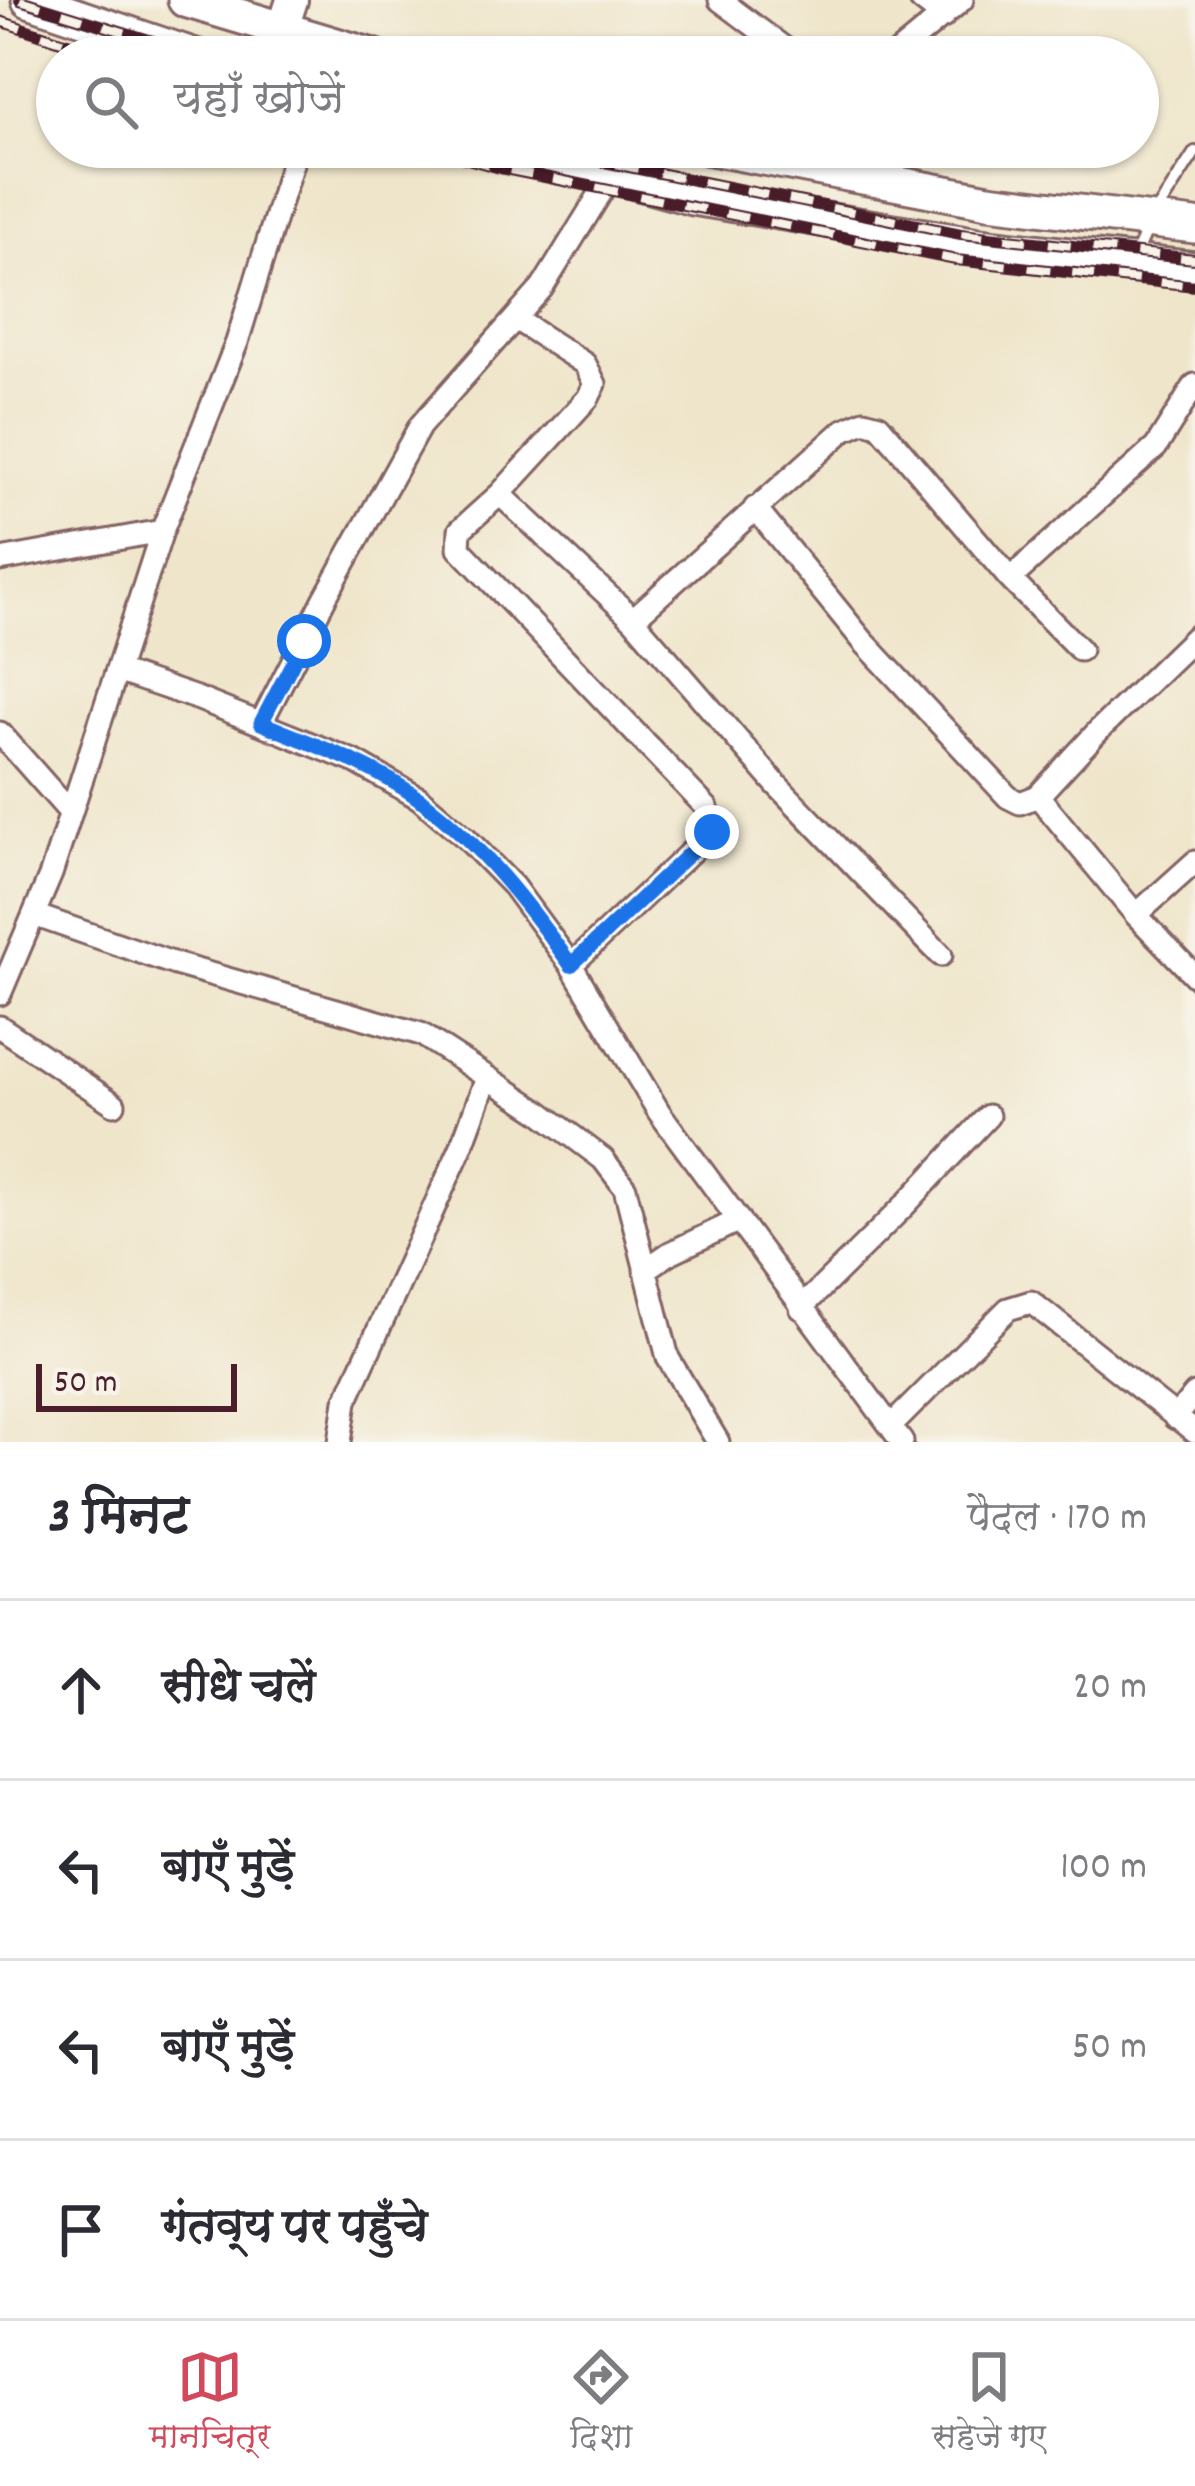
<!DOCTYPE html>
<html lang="hi">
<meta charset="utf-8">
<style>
:root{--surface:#fff;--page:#f2f2f3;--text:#2b2b33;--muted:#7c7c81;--line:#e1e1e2;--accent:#d1495b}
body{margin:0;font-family:Dekko,"Playpen Sans Deva",sans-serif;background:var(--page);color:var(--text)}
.scale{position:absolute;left:36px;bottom:30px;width:201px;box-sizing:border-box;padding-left:12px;border:6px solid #4a1f2b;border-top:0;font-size:33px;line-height:42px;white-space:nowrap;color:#4a1f2b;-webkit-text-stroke:9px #f7f3e8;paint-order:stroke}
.stop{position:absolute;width:36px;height:36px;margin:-27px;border:9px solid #1a73e8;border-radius:50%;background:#fff}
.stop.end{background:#1a73e8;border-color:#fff;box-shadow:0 3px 12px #0008}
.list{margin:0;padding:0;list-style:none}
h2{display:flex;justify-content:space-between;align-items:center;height:156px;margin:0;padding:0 48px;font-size:51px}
h2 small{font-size:39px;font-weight:400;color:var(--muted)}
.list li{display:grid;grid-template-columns:78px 1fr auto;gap:36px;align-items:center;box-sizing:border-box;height:180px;padding:0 48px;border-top:3px solid var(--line)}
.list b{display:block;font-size:45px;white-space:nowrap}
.list em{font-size:39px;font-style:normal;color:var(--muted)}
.icon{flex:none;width:66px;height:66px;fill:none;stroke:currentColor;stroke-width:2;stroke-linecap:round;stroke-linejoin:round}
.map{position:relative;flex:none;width:1195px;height:1442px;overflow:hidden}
.search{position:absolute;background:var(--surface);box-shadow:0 3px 9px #0004;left:36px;right:36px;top:36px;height:132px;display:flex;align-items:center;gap:30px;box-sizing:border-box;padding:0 42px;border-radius:66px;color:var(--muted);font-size:45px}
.sheet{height:876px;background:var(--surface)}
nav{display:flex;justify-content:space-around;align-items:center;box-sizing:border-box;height:168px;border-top:3px solid var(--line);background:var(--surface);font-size:33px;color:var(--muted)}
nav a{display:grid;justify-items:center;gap:6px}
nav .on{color:var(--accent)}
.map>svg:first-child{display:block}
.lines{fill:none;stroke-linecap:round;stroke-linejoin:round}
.lane-casing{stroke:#846463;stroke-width:16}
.street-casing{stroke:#846463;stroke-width:27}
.secondary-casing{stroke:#846463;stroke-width:36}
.primary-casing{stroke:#846463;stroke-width:39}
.lane{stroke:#fff;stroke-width:10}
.street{stroke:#fff;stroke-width:21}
.secondary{stroke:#fff;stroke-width:30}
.primary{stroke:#fff;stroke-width:33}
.rail-casing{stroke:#4a1f2b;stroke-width:12}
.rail{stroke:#f7f3e8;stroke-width:8;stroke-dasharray:22;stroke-linecap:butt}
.route{stroke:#1a73e8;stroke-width:15}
</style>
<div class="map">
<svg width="1195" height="1442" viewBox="0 0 1195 1442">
<rect width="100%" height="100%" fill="#f7f3e8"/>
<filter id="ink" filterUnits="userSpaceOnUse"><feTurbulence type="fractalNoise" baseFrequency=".00833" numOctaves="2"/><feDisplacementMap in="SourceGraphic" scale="24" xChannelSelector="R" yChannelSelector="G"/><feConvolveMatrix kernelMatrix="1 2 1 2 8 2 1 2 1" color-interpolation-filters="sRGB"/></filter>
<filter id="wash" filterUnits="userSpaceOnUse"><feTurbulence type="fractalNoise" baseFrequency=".004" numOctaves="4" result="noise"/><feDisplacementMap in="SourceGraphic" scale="48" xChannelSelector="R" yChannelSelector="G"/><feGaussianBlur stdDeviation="2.7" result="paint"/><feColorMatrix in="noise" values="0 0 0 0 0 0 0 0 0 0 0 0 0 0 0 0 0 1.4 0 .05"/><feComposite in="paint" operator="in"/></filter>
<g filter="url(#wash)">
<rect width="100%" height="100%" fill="#efe5ca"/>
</g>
<g filter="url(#ink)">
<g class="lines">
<defs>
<path id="lane" d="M1134,259L1151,220L1195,152"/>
<path id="street" d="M720,0L796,57
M921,0L943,17
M893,57L962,0
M517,320L585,364L595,384L588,398L500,494L460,530L459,548L707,808L712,832L571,965
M500,494L633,619L775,783L941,955
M755,508L863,641L1008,797L1020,803L1038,796L1136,915L1195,976
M0,560L162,531
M1010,579L1156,447L1195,385
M633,619L844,430L864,421L879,425L1010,579L1080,650
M117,671L199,699L356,762L419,798L465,837L513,886L571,965L659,1112L902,1442
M261,723L325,598L420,426L542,288L629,147
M0,733L68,810
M1038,796L1100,729L1195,637
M34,915L175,964L421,1034L539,1111L603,1159L625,1188L668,1358L718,1442
M1136,915L1195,862
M0,994L51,874L162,531L237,342L297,147
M0,1027L114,1104
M645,1270L670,1253L739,1220
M801,1308L904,1206L988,1116
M1175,1418L1195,1394
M891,1426L1008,1309L1031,1302L1195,1432
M340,1442L346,1401L461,1148L486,1080"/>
<path id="secondary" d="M282,31L292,0"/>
<path id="primary" d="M29,0L198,57
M185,0L376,57
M508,147L693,198L979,245L1195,269
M706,147L988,201L1195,226"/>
</defs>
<use href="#lane" class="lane-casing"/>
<use href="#street" class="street-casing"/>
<use href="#secondary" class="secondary-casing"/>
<use href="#primary" class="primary-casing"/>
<use href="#lane" class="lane"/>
<use href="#street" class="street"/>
<use href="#secondary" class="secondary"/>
<use href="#primary" class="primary"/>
<defs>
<path id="rail" d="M20,0L204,57
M0,21L110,57
M425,147L500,168L956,260L1195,286
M530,147L961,234L1195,259"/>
</defs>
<use href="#rail" class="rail-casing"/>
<use href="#rail" class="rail"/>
</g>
</g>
<g class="lines" filter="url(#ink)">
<path class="route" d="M304,641L261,723C315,745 373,765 421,800C482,845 527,904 571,965L712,832"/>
</g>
</svg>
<div class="scale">50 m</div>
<div class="stop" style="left:304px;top:641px"></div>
<div class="stop end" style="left:712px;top:832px"></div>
<div class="search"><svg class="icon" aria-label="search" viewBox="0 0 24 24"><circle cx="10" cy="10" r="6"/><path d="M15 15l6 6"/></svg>यहाँ खोजें</div>
</div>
<section class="sheet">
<h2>3 मिनट<small>पैदल · 170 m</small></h2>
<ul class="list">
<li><svg class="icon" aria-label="ahead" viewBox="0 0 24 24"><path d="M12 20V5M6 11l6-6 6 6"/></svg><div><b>सीधे चलें</b></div><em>20 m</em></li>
<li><svg class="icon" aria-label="left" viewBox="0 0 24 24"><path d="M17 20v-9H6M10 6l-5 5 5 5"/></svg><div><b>बाएँ मुड़ें</b></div><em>100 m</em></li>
<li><svg class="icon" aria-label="left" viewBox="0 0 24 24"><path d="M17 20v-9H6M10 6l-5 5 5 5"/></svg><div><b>बाएँ मुड़ें</b></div><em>50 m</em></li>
<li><svg class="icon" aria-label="arrive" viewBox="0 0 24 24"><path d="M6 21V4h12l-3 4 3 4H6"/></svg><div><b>गंतव्य पर पहुँचे</b></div></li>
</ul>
</section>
<nav>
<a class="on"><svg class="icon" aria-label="map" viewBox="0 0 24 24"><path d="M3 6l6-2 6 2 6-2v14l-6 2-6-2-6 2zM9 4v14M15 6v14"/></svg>मानचित्र</a>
<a><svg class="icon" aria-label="directions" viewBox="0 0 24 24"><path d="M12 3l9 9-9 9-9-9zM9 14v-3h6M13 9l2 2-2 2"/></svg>दिशा</a>
<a><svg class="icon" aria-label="saved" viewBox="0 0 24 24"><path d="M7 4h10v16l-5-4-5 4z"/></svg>सहेजे गए</a>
</nav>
